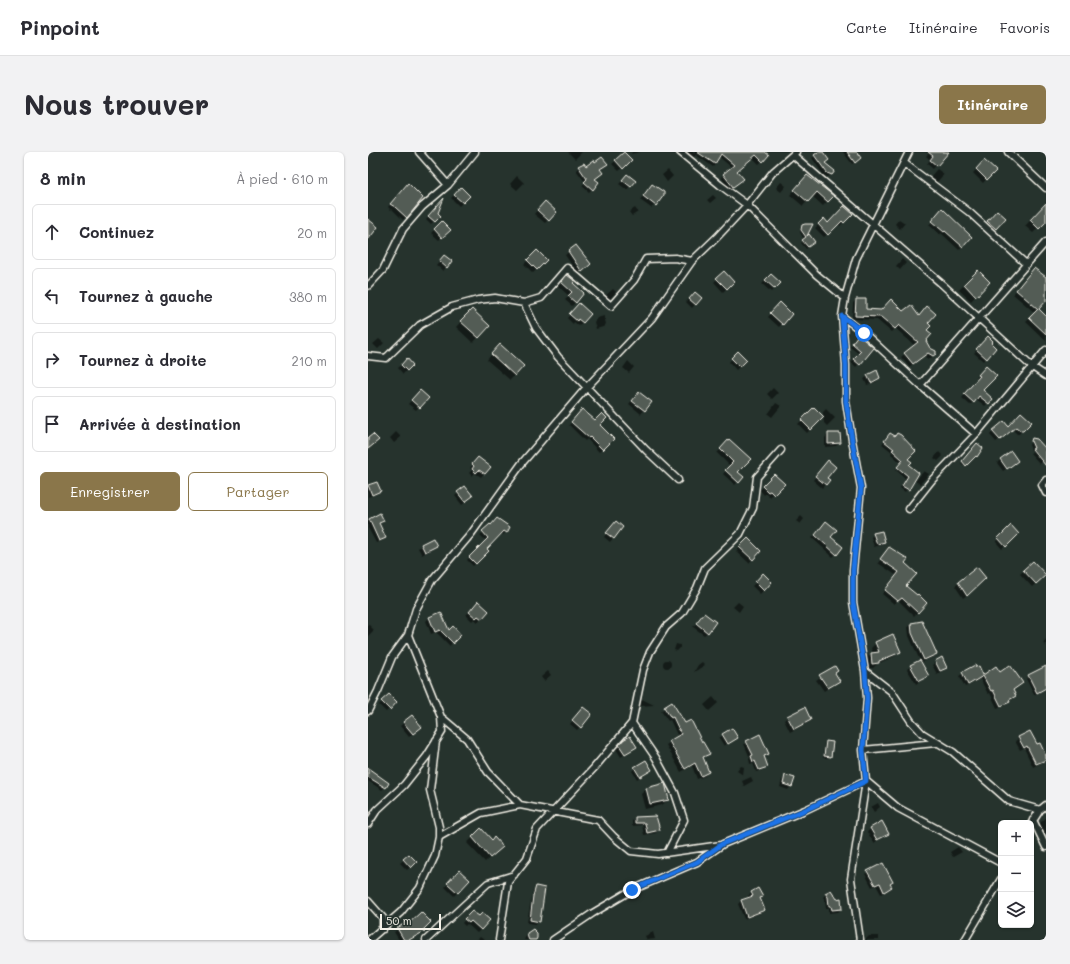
<!DOCTYPE html>
<html lang="fr">
<meta charset="utf-8">
<style>
:root{--surface:#fff;--page:#f2f2f3;--text:#2b2b33;--muted:#7c7c81;--line:#e1e1e2;--accent:#8a764a}
body{margin:0;font-family:Mali,sans-serif;background:var(--page);color:var(--text)}
.controls{position:absolute;right:12px;bottom:12px;display:grid;overflow:hidden;border-radius:6px;box-shadow:0 1px 3px #0004}
.controls button{width:36px;height:36px;display:grid;place-items:center;padding:0;border:0;border-bottom:1px solid var(--line);background:var(--surface);color:var(--text);font:20px sans-serif}
.scale{position:absolute;left:12px;bottom:10px;width:61px;box-sizing:border-box;padding-left:4px;border:2px solid #f4f1e8;border-top:0;font-size:11px;line-height:14px;white-space:nowrap;color:#f4f1e8;-webkit-text-stroke:3px #26332d;paint-order:stroke}
.stop{position:absolute;width:12px;height:12px;margin:-9px;border:3px solid #1a73e8;border-radius:50%;background:#fff}
.stop.end{background:#1a73e8;border-color:#fff;box-shadow:0 1px 4px #0008}
.list{margin:0;padding:0;list-style:none}
h2{display:flex;justify-content:space-between;align-items:center;height:52px;margin:0;padding:0 16px;font-size:17px}
h2 small{font-size:13px;font-weight:400;color:var(--muted)}
.list li{display:grid;grid-template-columns:26px 1fr auto;gap:12px;align-items:center;box-sizing:border-box;height:56px;margin:0 8px 8px;padding:0 8px;border:1px solid var(--line);border-radius:6px}
.list b{display:block;font-size:15px;white-space:nowrap}
.list em{font-size:13px;font-style:normal;color:var(--muted)}
.actions{display:flex;gap:8px;padding:12px 16px}
.actions a{flex:1;padding:9px 0;border:1px solid var(--accent);border-radius:6px;text-align:center;font-size:14px;color:var(--accent)}
.actions .main{background:var(--accent);color:#fff}
.icon{flex:none;width:22px;height:22px;fill:none;stroke:currentColor;stroke-width:2;stroke-linecap:round;stroke-linejoin:round}
.map{position:relative;flex:none;width:678px;height:788px;overflow:hidden;border-radius:6px}
header{display:flex;align-items:center;gap:24px;box-sizing:border-box;height:56px;padding:0 20px;background:var(--surface);border-bottom:1px solid var(--line)}
header strong{font-size:19px}
nav{display:flex;gap:22px;margin-inline-start:auto;font-size:14px}
.intro{display:flex;align-items:center;justify-content:space-between;box-sizing:border-box;height:96px;padding:0 24px}
h1{margin:0;font-size:28px}
.button{padding:10px 18px;border-radius:6px;background:var(--accent);color:#fff;font-size:14px;font-weight:700}
main{display:flex;gap:24px;padding:0 24px}
aside{flex:1;background:var(--surface);border-radius:6px;box-shadow:0 1px 3px #0004}
.map>svg:first-child{display:block}
.shadow{fill:#0007}
.building{fill:#525c55;stroke:#f4f1e8}
.lines{fill:none;stroke-linecap:round;stroke-linejoin:round}
.minor-casing{stroke:#f4f1e8;stroke-width:9}
.minor{stroke:#26332d;stroke-width:6}
.route{stroke:#1a73e8;stroke-width:5}
</style>
<header>
<strong>Pinpoint</strong>
<nav><a>Carte</a><a>Itinéraire</a><a>Favoris</a></nav>
</header>
<div class="intro"><h1>Nous trouver</h1><a class="button">Itinéraire</a></div>
<main>
<aside>
<h2>8 min<small>À pied · 610 m</small></h2>
<ul class="list">
<li><svg class="icon" aria-label="ahead" viewBox="0 0 24 24"><path d="M12 20V5M6 11l6-6 6 6"/></svg><div><b>Continuez</b></div><em>20 m</em></li>
<li><svg class="icon" aria-label="left" viewBox="0 0 24 24"><path d="M17 20v-9H6M10 6l-5 5 5 5"/></svg><div><b>Tournez à gauche</b></div><em>380 m</em></li>
<li><svg class="icon" aria-label="right" viewBox="0 0 24 24"><path d="M7 20v-9h11M14 6l5 5-5 5"/></svg><div><b>Tournez à droite</b></div><em>210 m</em></li>
<li><svg class="icon" aria-label="arrive" viewBox="0 0 24 24"><path d="M6 21V4h12l-3 4 3 4H6"/></svg><div><b>Arrivée à destination</b></div></li>
</ul>
<div class="actions"><a class="main">Enregistrer</a><a>Partager</a></div>
</aside>
<div class="map">
<svg width="678" height="788" viewBox="0 0 678 788">
<rect width="100%" height="100%" fill="#26332d"/>
<filter id="ink" filterUnits="userSpaceOnUse"><feTurbulence type="fractalNoise" baseFrequency=".025" numOctaves="2"/><feDisplacementMap in="SourceGraphic" scale="8" xChannelSelector="R" yChannelSelector="G"/><feConvolveMatrix kernelMatrix="1 2 1 2 8 2 1 2 1" color-interpolation-filters="sRGB"/></filter>
<g filter="url(#ink)">
<path class="shadow" d="M200,0H214L207,7Z
M264,0H272L263,2Z
M321,0H397L400,3L391,12L384,5L368,19L371,30L361,37L353,25L364,16L350,4L348,7L350,9L345,15L328,3L325,6L319,1Z
M452,0H454L456,11L466,20L460,25L456,24L444,6Z
M475,0H488L490,8L484,12Z
M562,0H576L578,2L565,17L559,12L562,8L558,4Z
M256,1L262,9L251,19L244,12Z
M616,9L626,19L615,31L605,21Z
M211,15H235L226,27L230,31L221,40L214,34L217,30L208,18Z
M569,17L576,22L569,30L562,25Z
M300,18L305,24L299,30L294,23Z
M149,24L156,31L149,38L142,32Z
M256,27L266,29L259,38L251,32Z
M435,29L464,44L455,54L444,44L435,54L422,43Z
M413,30L418,34L413,40L408,36Z
M37,36L54,46L35,68L24,57L23,58L20,55Z
M93,36L101,44L91,54L83,46Z
M281,36L287,53L283,56L272,48Z
M345,43L348,46L342,51L339,48Z
M74,49L69,62L71,64L63,72L58,67Z
M678,52V68L665,81L657,74Z
M173,54L187,60L177,71L166,62Z
M267,56L270,60L264,64L261,60Z
M571,61L602,85L591,98L573,81L572,83L561,73Z
M483,62L472,74L470,72L456,85L447,76L456,68L460,72Z
M626,62L636,66L624,79L617,73Z
M531,67L537,71L532,77L527,72Z
M74,70L81,78L71,88L63,81Z
M443,73L436,88L432,80V77L435,74Z
M435,89L444,92L438,97L433,91Z
M208,94L219,116L210,122L197,103Z
M169,99L178,108L165,121L156,112Z
M73,107L83,110L75,119L68,113Z
M534,107L538,111L532,118L528,114Z
M610,119L621,130L603,149L591,138Z
M356,120L365,130L355,140L346,130Z
M663,121L678,127V148L669,157L678,165V189L658,170L667,161L645,142Z
M403,123L411,131L403,140L394,132Z
M196,127L204,131L215,141L204,154L197,148L201,144L190,134Z
M245,137L248,140L240,149L236,145Z
M327,141L333,146L324,156L318,150Z
M488,148L497,158L535,160L551,165L558,178L556,189L561,197L567,200L566,203L562,207H560L556,204L541,215L533,205L547,194L527,176L523,180L509,168L484,167L485,151Z
M412,152L423,162L411,175L400,165Z
M211,153L222,162L211,174L206,170L205,172L199,166Z
M99,163L121,174L105,191L88,175Z
M236,164L238,172L235,175L228,177L226,170L229,166Z
M11,187L16,191L10,197L5,192Z
M488,187L505,196L488,215L483,210L491,202L482,195Z
M617,189L627,196L615,209L606,201Z
M126,199L147,223L142,228L119,208Z
M370,200L378,208L368,218L361,210Z
M39,208L44,213L35,222L30,216Z
M260,209L266,215L261,221L255,216Z
M618,215L614,238L624,247L617,254L608,247L602,253L594,246L609,228L608,226Z
M500,224L511,226L508,230L499,233L496,227Z
M405,236L410,241L404,247L399,242Z
M52,239L59,246L48,258L40,252Z
M268,244L283,250L273,262L261,252Z
M408,251L413,254L404,265L400,262Z
M446,256L455,265L439,281L430,272Z
M458,257L467,266L459,274L456,271L455,260Z
M211,262L244,287L231,300L219,287L217,289L201,273Z
M662,270L651,282H649L644,277L628,290L622,283L625,279Z
M28,280L33,285L26,291L22,286Z
M460,282L472,290L468,294L457,295V286Z
M520,285H526L539,307L540,313L550,321L537,340L532,336L538,327L528,318L533,311L523,302L524,300L514,292Z
M664,287L678,299V307L672,312L662,301L664,300L661,293Z
M361,289L369,320L374,325L367,333L355,322L362,314L349,301Z
M609,292L614,296L606,306V305L596,314L593,311Z
M571,300L575,304L570,309L566,306Z
M632,308L645,312L635,319L629,311Z
M107,310L121,315L113,325L107,321L104,324L101,321L104,318L102,316Z
M457,313L458,326L461,328L454,336L445,328Z
M556,319L561,322L552,332L547,329Z
M407,323L415,332L402,345L398,341L396,343L392,338Z
M0,334L11,339L8,342L0,345Z
M90,341L101,347L94,353L87,344Z
M12,363L15,369L11,372L16,386L13,389L8,391L0,376V369Z
M433,364L436,367L432,372L428,369Z
M127,370L138,380L135,383L133,381L117,397L120,399L105,414L99,408L118,389L112,383Z
M245,373L254,375L242,390L236,385Z
M455,374L462,385L468,402L465,405L444,386Z
M643,375L650,382L634,397L628,390Z
M506,382L516,390L513,393L506,395L503,385Z
M380,387L392,399L381,411L368,399Z
M54,393L68,394L64,397L54,403L50,396Z
M521,396L536,411L537,434L558,451L546,464L530,448L526,452L514,442L529,424L510,411Z
M665,410L677,423L664,435L652,422Z
M609,416L599,443L595,446L587,434Z
M395,423L403,430L392,442L384,434Z
M370,450L375,454L371,460L365,455Z
M107,454L119,459L110,470L106,467L104,469L98,463Z
M73,461L84,490L82,494L68,480L63,482L58,469L61,466Z
M336,462L340,480L336,483L325,475Z
M553,470L568,502L565,505L552,511L560,523L548,532L539,517L552,509L541,484L540,475L543,472Z
M0,472L6,478L0,484Z
M678,487V494L675,491Z
M508,491L531,499L527,504L509,512L505,516H500L498,507L503,502H505L503,496Z
M308,492L312,493V496L309,499L306,498Z
M295 512a4 4 0 1 1 8 0a4 4 0 1 1-8 0Z
M334,510L337,513L326,520L330,513Z
M568,510L578,516L569,522L564,513Z
M606,514L608,517L610,515L615,524L628,516L632,522L654,531L644,538L647,544L637,553L629,556L622,541L620,542L612,527L597,535L591,524Z
M678,515V536L666,543L658,527L661,524Z
M466,516V521L470,529L456,539L448,528Z
M180,519L183,523L176,529L173,525Z
M21,543L28,550L18,560L11,553Z
M345,545L350,551L341,559L336,553Z
M274,547L286,553L272,554Z
M297,556L317,572L340,602L334,606L340,620L337,624L329,627L324,614L313,620L298,593L310,585L302,568L300,569L293,559Z
M212,559V575L209,578L202,572Z
M43,565L49,578L41,585L32,574Z
M420,565L442,568L439,571L422,580L416,568Z
M364,577L369,585L356,594L351,586Z
M661,580L678,607L675,610L665,615L656,596L652,598L647,589Z
M379,590L399,602L395,605L398,615L396,617L388,620L385,611L382,612L381,607L382,606L376,592Z
M458,590H464L462,605L460,606H455L457,591Z
M252,593L264,598L253,605L248,597Z
M373,614L376,615L375,623L369,619Z
M267,616L283,617L269,627L264,619Z
M0,618L17,635L14,638L0,629Z
M383,625L385,629L376,634L374,629Z
M417,625L423,634L420,638L412,635L414,628Z
M279,636L300,648L294,653L277,657L273,642Z
M510,651L512,655L506,660L503,655Z
M288,665L291,678L288,681L276,683L274,673L264,674V669L267,666Z
M678,666V682L676,684L668,674Z
M503,677L520,681L506,691L499,680Z
M113,678L129,699L117,710L99,691Z
M590,695L594,700L585,705L582,700Z
M41,703L48,710L39,718L32,711Z
M91,720L101,728L86,744L77,735Z
M500,720L524,730L521,733L523,735L513,742L508,733L504,735L497,722Z
M169,736L171,769L168,772L159,771L163,748L165,739Z
M383,741L394,745L391,747L395,758L392,761L376,767L370,752L373,749L381,746L380,744Z
M458,742L473,757L470,760L461,761V756H458L457,748L455,745Z
M104,760L110,766L121,769L109,781L99,772L97,774L94,771Z
M39,772L55,779L42,788H31L26,780Z
M161,780L166,788H156L158,784Z
M285,780L287,787L279,788L277,784Z
M501,784H511V788H497Z
M112,785L116,788H109Z"/>
<path class="building" d="M256,0L264,8L255,17L247,8Z
M329,0H397L401,3L395,10L388,3L369,19L376,27L365,35L355,22L366,13L353,2L347,12Z
M450,0H455L461,8L457,11L467,19L464,23L459,21L446,3Z
M479,0H489L493,6L487,11Z
M560,0H581L569,14L562,8L565,4Z
M234,5L240,12L232,17L235,21L227,27L231,30L225,38L216,30L219,27L210,14L216,11L218,14L226,8L227,10Z
M616,8L628,19L619,28L608,17Z
M259,22L268,29L263,35L254,28Z
M439,23L466,44L460,50L449,40L440,50L426,38Z
M40,31L55,46L39,66L27,55L22,52Z
M284,32L296,40V43L288,54L275,44Z
M93,35L102,44L95,51L86,43Z
M76,46L70,61L73,64L67,70L60,64Z
M177,49L189,60L181,69L169,58Z
M678,51V70L671,77L662,68Z
M476,54L485,62L476,71L474,69L460,83L450,72L456,66L460,71Z
M574,56L604,85L595,95L577,79L576,80L563,69Z
M629,58L638,66L628,77L619,69Z
M0,67L10,75L0,88Z
M74,69L83,78L74,86L66,77Z
M437,72H445L439,84L441,82L447,90L440,95L434,88L438,85L433,78L434,73Z
M208,93L223,112L214,120L200,99Z
M169,98L179,108L169,118L159,108Z
M76,103L84,109L79,116L71,109Z
M666,116L678,125V149L671,157L678,164V182L661,166L670,157L648,138Z
M610,118L622,130L608,145L596,132Z
M356,119L366,130L359,137L348,126Z
M403,122L413,131L407,137L397,128Z
M199,123L207,129L205,131L216,141L208,151L200,144L204,140L193,130Z
M327,140L334,146L328,153L321,147Z
M488,147H498V157L513,158L523,147L535,159L543,153L551,164L559,154L568,162L560,171L563,174L559,178L564,182L558,189L562,196L568,199V202L565,204L560,201L545,212L536,201L550,190L531,173L527,177L513,165L487,164Z
M412,150L424,162L415,173L402,161Z
M211,151L223,162L215,171L210,167L209,169L201,162Z
M104,157L122,174L111,186L92,169Z
M490,183L506,196L492,213L485,207L493,199L484,191Z
M620,184L625,189L623,191L628,196L619,207L608,197Z
M132,192L156,214L147,224L123,202Z
M370,199L379,208L372,215L363,206Z
M39,206L45,213L39,219L33,213Z
M618,214L629,224L615,238L625,247L621,252L611,244L606,251L596,242L612,224L610,223Z
M509,218L512,226L503,231L499,223Z
M52,238L61,246L52,256L43,248Z
M271,240L284,250L277,259L264,249Z
M446,255L456,265L443,278L433,268Z
M214,257L227,268L234,261L239,266L232,273L246,287L235,298L222,285L221,286L203,270Z
M653,260L664,270L655,279H653L648,275L632,288L624,279L636,269L640,274Z
M460,281H472L473,291L460,292Z
M522,281L527,284L529,281L533,283L548,299L540,307L544,310L541,313L551,321L541,338L534,334L540,324L529,315L535,308L524,298L526,297L516,289Z
M5,282L11,288L0,297V286Z
M664,286L669,287L678,297V314L664,297L666,296L663,289Z
M361,287L383,307L370,320L376,325L371,331L357,318L365,310L352,297Z
M609,291L615,296L609,305L608,304L598,314L594,309Z
M643,299L650,309L639,317L632,307Z
M110,305L123,315L117,322L111,318L108,321L104,317L106,314L104,312Z
M460,308L468,315L459,326L462,328L458,333L447,324Z
M406,322L417,332L406,343L402,339L400,340L394,334Z
M9,330L13,339L4,343L0,333Z
M97,334L105,344L97,350L89,340Z
M12,361L16,369L11,371L18,386L11,389L1,367Z
M129,366L142,375L139,381L136,379L119,397L121,399L108,412L101,405L120,386L114,379L122,372L123,373Z
M248,369L255,375L246,387L238,381Z
M458,369L469,378L463,385L475,395L469,403L447,383Z
M643,373L651,382L638,395L630,386Z
M514,379L517,390L509,392L505,381Z
M65,386L69,394L57,400L53,392Z
M380,386L393,399L385,408L371,395Z
M521,395L540,407L537,411L549,422L538,434L549,443L550,442L559,451L550,461L534,446L530,449L517,438L531,420L512,407Z
M665,409L678,423L668,432L655,418Z
M609,415L618,426L599,444L590,430Z
M395,421L404,430L396,439L387,430Z
M110,449L121,459L114,467L110,464L108,466L101,460Z
M73,460L81,478L85,474L93,483L86,490V492L72,478L67,480L61,465Z
M336,461L348,470L340,481L328,471Z
M554,469L569,502L556,508L544,481L543,471Z
M525,482L533,500L511,509V511L504,512L503,501L511,500L507,490Z
M574,505L579,516L572,519L567,509Z
M552,508L561,524L551,529L542,513Z
M607,513L608,515L611,514L615,523L628,514L632,520L642,513L655,531L645,538L648,544L641,548L642,550L633,554L625,538L623,539L615,524L600,533L594,520Z
M467,514L470,519L467,521L472,529L460,536L451,523Z
M678,514V536L669,541L660,523Z
M21,542L29,550L22,558L13,549Z
M304,550L317,571L323,568L334,590H335L342,602L335,605L341,620L333,624L327,611L317,617L306,598L301,589L313,582L305,565L303,566L296,555Z
M215,555L224,562L213,576L204,568Z
M437,555L443,568L426,577L419,564Z
M44,563L54,575L45,582L35,570Z
M364,576L370,586L360,592L354,582Z
M662,579L669,592L672,591L678,604V608L668,612L659,594L656,596L650,585Z
M392,582L401,602L396,604L400,615L391,618L387,609L385,610L383,604L385,603L378,589Z
M262,584L269,595L257,602L251,593L255,588Z
M458,589L465,590L463,605L456,604Z
M278,608L284,618L272,625L266,615Z
M0,616L21,631L18,636L0,625Z
M417,623L427,626L424,635L415,632Z
M297,631L301,648L282,652L278,636Z
M288,664L292,678L279,681L277,671H267V665Z
M514,669L521,682L509,688L502,676Z
M113,676L124,688L126,685L135,695L122,706L104,685Z
M41,702L49,710L43,716L35,707Z
M515,711L525,730L522,732L524,735L516,740L512,731L507,733L499,719Z
M91,718L102,728L90,741L79,731Z
M168,734L177,736L172,770L162,768L165,744Z
M390,736L395,745L392,746L397,758L379,765L373,748L385,744L383,740Z
M463,738L469,747L473,746L474,757L464,758L463,754H461L460,745L457,741Z
M104,759L111,764L114,761L122,768L113,778L103,769L101,771L96,767Z
M53,760L63,770L55,778L57,779L41,788H36L29,776L39,770L40,772Z
M165,777L169,781V786L168,788H161L160,786L159,781Z"/>
<g class="lines">
<defs>
<path id="minor" d="M51,0L80,33
M312,0L352,33L379,53L449,123L477,146
M640,0L678,36
M425,3L575,133L663,214L678,224
M536,11L601,60L658,112
M0,134L15,118L35,77L54,55L80,33L107,0
M156,151L168,176L190,205L278,298L310,328
M474,164L477,146L488,107L541,0
M0,204L18,206L52,173L84,155L110,148L127,146L156,151L173,146L199,116L243,154L266,128L278,107L307,106L324,109L349,85L379,53L405,20L428,0
M552,233L678,90
M678,328L674,333L678,341
M541,357L564,328L608,282
M497,519L524,540L543,569L554,581L585,600L641,649L672,658
M0,559L10,539L24,505L40,483L48,457L64,428L103,382L154,311L219,235L284,166L324,109
M73,565L99,587L120,620L152,653L230,668L246,685L263,699L290,702L353,693
M264,571L288,606L307,641L316,668L299,701
M495,598L568,591
M665,668L678,695
M0,672L9,658L36,633L59,604L74,580L73,565L40,483
M663,672L672,658L678,653
M71,685L113,661L152,653
M0,749L15,766V777
M1,788L33,760L52,736L67,704L71,685V675L62,638L68,589
M58,788L120,731L146,723
M131,788L140,730L159,706L169,677L226,616L264,571L275,518L282,500L298,475L314,461L329,436L337,416L372,382L385,356L389,325L413,298
M185,788L225,761L264,738L329,710L355,692L437,658L498,629L530,656L633,711
M492,788L483,727L498,629L495,598L499,546L497,519L485,450V418L493,336L484,288L478,249V213L474,164L496,181L552,233L608,282L678,198
M597,788L633,727"/>
</defs>
<use href="#minor" class="minor-casing"/>
<use href="#minor" class="minor"/>
</g>
</g>
<g class="lines" filter="url(#ink)">
<path class="route" d="M264,738L329,710L354,692L437,658L498,629L495,598L499,546L497,519L485,450V418L493,336L484,288L478,249V213L474,164L496,181"/>
</g>
</svg>
<div class="controls">
<button>+</button>
<button>−</button>
<button><svg class="icon" aria-label="layers" viewBox="0 0 24 24"><path d="M12 4l9 5-9 5-9-5zM3 14l9 5 9-5"/></svg></button>
</div>
<div class="scale">50 m</div>
<div class="stop" style="left:496px;top:181px"></div>
<div class="stop end" style="left:264px;top:738px"></div>
</div>
</main>
